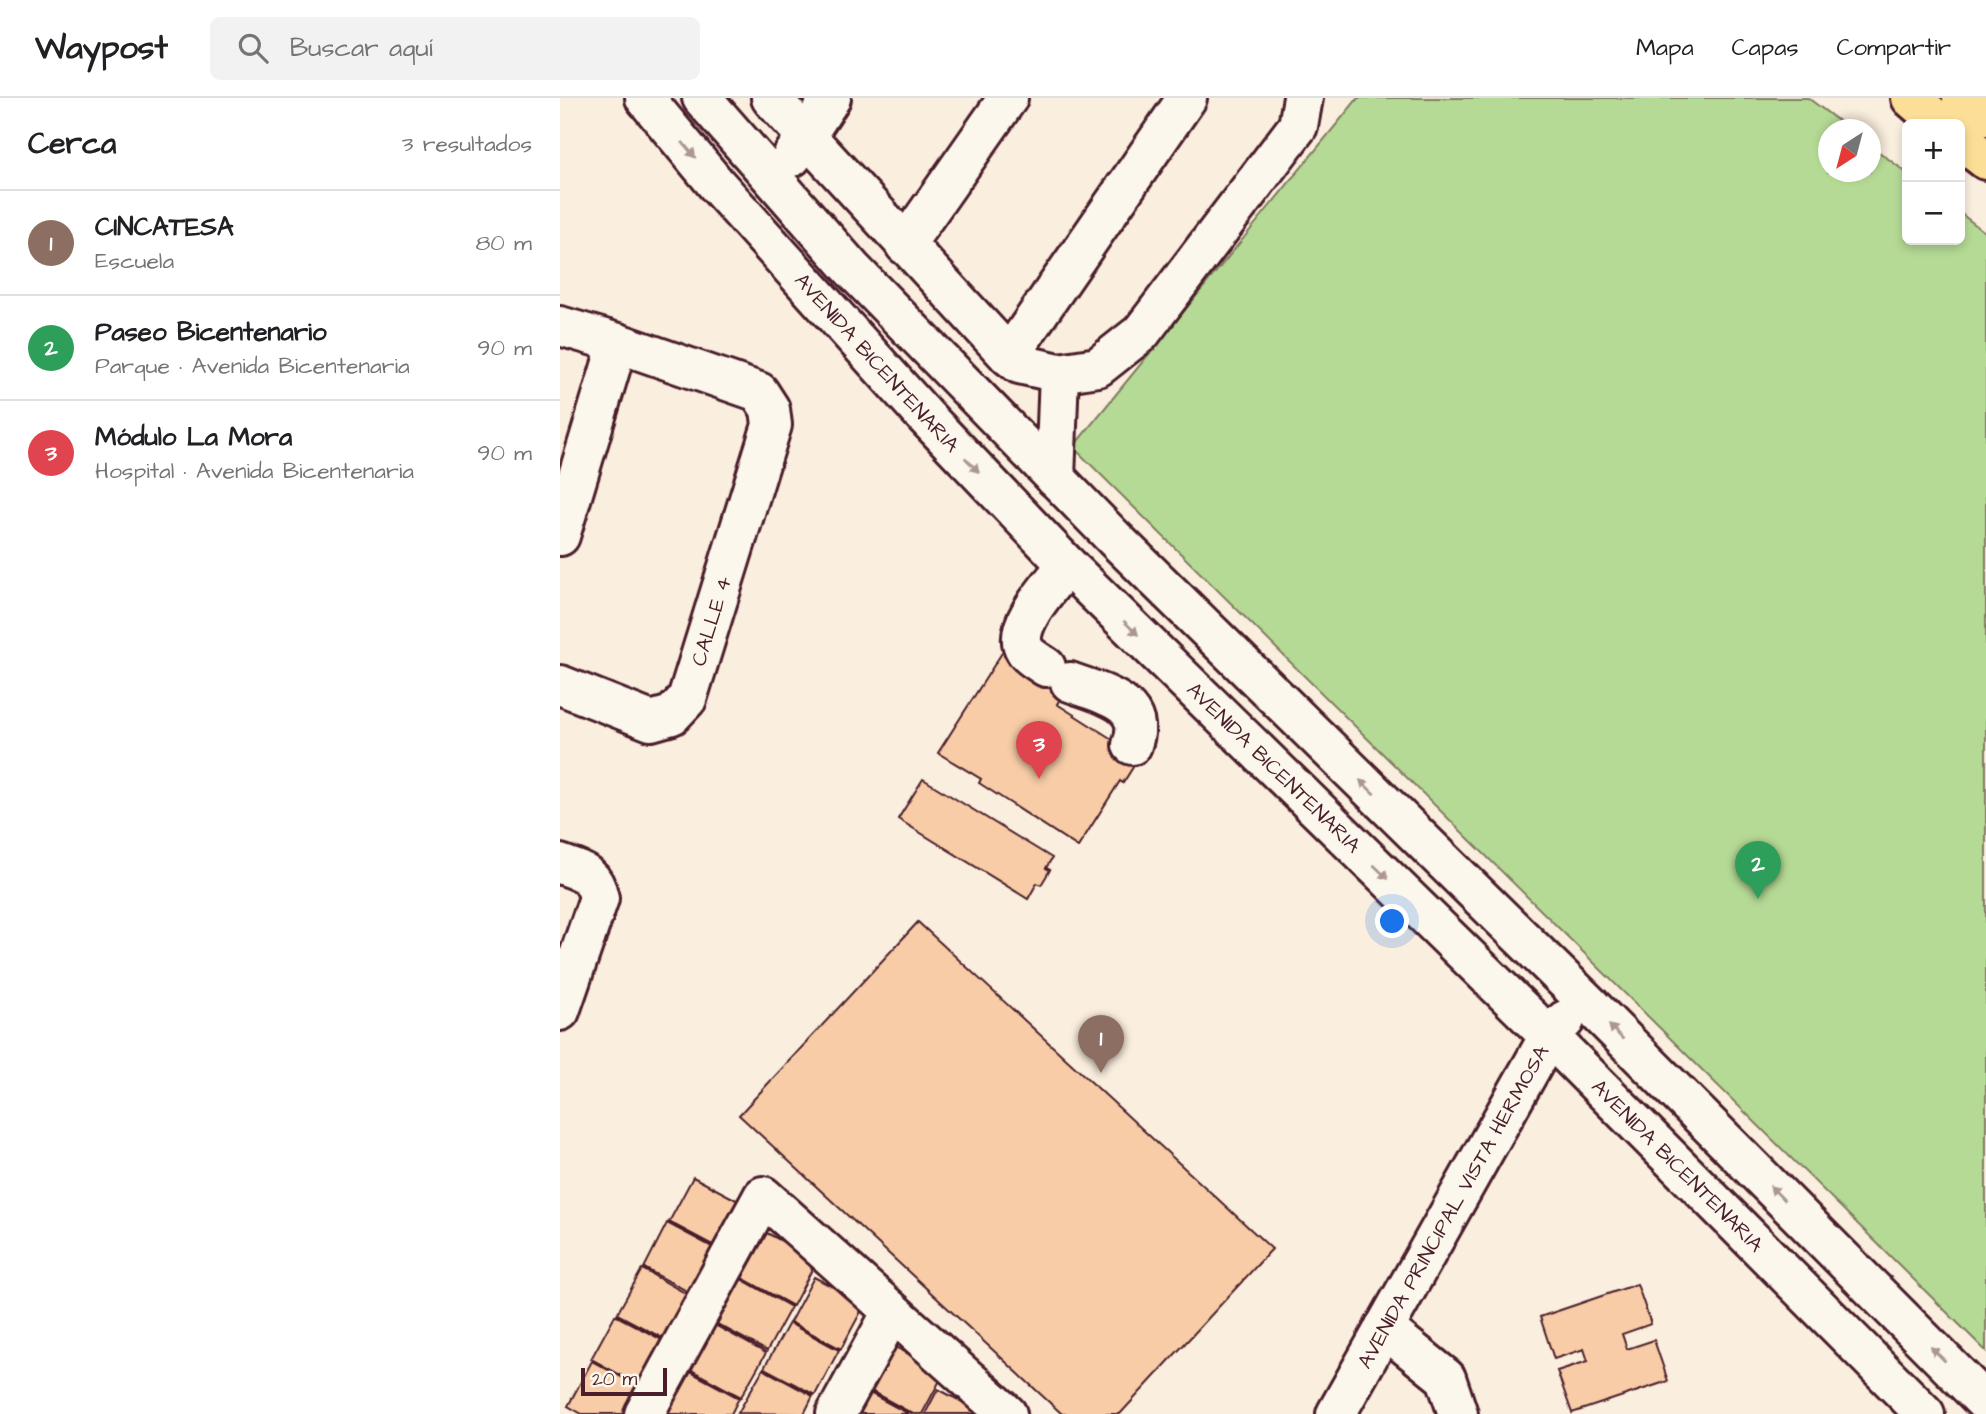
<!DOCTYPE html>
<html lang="es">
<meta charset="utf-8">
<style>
:root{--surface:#fff;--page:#f2f2f2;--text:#202124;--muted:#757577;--line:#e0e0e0;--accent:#1f6fb2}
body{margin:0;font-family:"Architects Daughter",sans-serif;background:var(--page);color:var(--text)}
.controls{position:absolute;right:21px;top:21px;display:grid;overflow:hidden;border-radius:10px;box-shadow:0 4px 10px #0003}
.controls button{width:63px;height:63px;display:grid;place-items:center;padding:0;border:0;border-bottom:2px solid var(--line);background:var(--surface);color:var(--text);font:35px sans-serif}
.compass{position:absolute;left:1258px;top:21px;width:63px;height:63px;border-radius:50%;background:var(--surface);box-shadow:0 4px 10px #0003;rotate:216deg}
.scale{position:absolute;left:21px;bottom:18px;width:86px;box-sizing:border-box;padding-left:7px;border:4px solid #4a1f2b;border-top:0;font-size:19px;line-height:24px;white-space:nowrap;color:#4a1f2b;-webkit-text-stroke:5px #fbf7ec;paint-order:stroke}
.you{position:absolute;left:833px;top:824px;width:24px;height:24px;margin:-18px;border:5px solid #fff;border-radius:50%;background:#1a73e8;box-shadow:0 0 0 10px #1a73e833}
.badge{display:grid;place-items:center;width:46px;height:46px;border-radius:50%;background:var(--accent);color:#fff;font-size:23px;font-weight:700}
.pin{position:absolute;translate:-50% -58px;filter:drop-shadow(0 2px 4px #0008)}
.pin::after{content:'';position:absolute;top:37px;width:24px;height:21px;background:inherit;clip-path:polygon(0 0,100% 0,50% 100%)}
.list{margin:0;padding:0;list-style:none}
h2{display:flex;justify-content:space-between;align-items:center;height:91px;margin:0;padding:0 28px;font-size:30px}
h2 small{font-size:23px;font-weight:400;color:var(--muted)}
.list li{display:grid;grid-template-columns:46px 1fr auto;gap:21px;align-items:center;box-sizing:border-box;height:105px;padding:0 28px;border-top:2px solid var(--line)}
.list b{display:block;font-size:26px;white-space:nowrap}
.list p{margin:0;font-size:23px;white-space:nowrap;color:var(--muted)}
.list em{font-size:23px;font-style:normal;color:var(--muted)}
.icon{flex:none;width:38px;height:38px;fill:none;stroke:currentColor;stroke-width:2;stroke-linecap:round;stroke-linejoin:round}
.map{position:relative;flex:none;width:1426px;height:1316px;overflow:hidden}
header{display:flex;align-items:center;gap:42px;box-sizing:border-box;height:98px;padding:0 35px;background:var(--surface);border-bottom:2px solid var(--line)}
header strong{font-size:33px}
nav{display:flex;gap:38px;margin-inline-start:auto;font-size:24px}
.search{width:490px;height:63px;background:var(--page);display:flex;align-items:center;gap:18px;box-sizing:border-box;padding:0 24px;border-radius:10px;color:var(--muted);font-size:26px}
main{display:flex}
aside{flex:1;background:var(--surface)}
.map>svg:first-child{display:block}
.green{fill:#b5da95;stroke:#807c60;stroke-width:2}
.building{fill:#f7cca6;stroke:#4a1f2b;stroke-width:2}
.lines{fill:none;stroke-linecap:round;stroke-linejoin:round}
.minor-casing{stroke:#4a1f2b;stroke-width:44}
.highway-casing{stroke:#4a1f2b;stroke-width:44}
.minor{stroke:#fbf7ec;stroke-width:38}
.highway{stroke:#fdde96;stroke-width:38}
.oneway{fill:#ab9695}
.labels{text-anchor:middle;stroke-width:5;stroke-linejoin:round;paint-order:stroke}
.street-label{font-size:21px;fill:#4a1f2b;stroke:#fbf7ec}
</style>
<header>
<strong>Waypost</strong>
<div class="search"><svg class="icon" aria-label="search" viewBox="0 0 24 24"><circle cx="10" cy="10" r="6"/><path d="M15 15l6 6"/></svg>Buscar aquí</div>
<nav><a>Mapa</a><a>Capas</a><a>Compartir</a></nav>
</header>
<main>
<aside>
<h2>Cerca<small>3 resultados</small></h2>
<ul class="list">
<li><span class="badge" style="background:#8d6e63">1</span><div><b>CINCATESA</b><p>Escuela</p></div><em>80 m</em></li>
<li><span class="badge" style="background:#2e9e5b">2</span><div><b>Paseo Bicentenario</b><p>Parque · Avenida Bicentenaria</p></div><em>90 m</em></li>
<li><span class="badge" style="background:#e0444e">3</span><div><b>Módulo La Mora</b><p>Hospital · Avenida Bicentenaria</p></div><em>90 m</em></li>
</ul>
</aside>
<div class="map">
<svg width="1426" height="1316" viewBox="0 0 1426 1316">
<rect width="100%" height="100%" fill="#faeede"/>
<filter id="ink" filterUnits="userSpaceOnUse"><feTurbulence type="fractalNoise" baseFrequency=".0143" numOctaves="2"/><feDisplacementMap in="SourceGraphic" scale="14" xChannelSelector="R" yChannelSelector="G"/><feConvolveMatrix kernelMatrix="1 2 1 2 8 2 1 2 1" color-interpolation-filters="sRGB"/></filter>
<g filter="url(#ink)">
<path class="green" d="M798,0H1248L1289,31L1268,32V74H1310L1311,48L1347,75V142H1400V115L1426,135V1253L513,349Z"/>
<path class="building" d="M445,550L493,557L518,573L497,606L577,657L572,665L575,666L563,685L560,683L518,749L419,685L421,681L378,655Z
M363,681L492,760L486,770L490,772L481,787L477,785L468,801L338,721Z
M358,824L712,1151L560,1316H502L179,1017Z
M133,1079L184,1106L160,1151L109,1124Z
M107,1125L158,1152L134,1197L84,1170Z
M207,1135L257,1162L233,1208L182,1180Z
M82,1171L132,1199L108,1243L57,1216Z
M254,1179L305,1206L281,1251L230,1224Z
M181,1181L231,1209L207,1253L157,1226Z
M1077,1186L1091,1226L1062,1236L1067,1251L1094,1242L1108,1283L1012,1315L997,1273L1028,1263L1024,1251L994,1261L980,1219Z
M55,1217L106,1244L82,1289L31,1261Z
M229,1225L279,1252L255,1297L204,1270Z
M155,1227L206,1255L181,1299L131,1272Z
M334,1248L384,1275L362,1316H353L309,1292Z
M32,1263L82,1290L69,1316H22L8,1308Z
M203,1271L253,1298L244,1316L178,1315Z
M129,1273L179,1300L171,1316H106Z
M378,1291L425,1316H365Z
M308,1294L349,1316H296Z"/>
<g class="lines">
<defs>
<g id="minor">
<path id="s1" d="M85,0L157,87L365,318L507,467L989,938L1365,1316"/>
<path d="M142,0L292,171L554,440L1026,903L1426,1305"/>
<path d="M211,0L449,258"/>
<path d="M627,0L449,258L459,266L499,275L538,269L581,235L738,28L743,0"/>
<path d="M232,59L271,0"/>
<path d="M345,147L448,0"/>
<path d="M0,228L58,245L199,294L210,311L212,327L127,601L112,617L91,623L0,587"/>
<path d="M495,380L499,275"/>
<path d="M0,438L58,245"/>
<path d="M486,569C479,564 469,559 465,552C450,529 493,485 507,467"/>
<path d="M510,584C541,596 588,604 572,647"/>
<path d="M0,766C22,774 34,775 39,800L0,913"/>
<path d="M824,1230L886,1280L898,1316"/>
<path d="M84,1316L203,1098L447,1316"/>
<path d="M276,1316L332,1214"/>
<path id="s2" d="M776,1316L989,938L1005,922"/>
</g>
<path id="highway" d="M1351,0L1381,26
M1402,0L1426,18
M1400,42L1426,62"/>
</defs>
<use href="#minor" class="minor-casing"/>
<use href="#highway" class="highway-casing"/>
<use href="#minor" class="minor"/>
<use href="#highway" class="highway"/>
</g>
<defs><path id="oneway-solid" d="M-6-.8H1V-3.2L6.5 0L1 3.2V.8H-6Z" transform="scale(1.75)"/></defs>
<g class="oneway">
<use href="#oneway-solid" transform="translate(129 52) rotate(50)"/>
<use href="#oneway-solid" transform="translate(412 367) rotate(46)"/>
<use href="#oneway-solid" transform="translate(571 530) rotate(44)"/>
<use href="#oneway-solid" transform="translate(807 689) rotate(-136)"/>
<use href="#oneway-solid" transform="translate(821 774) rotate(44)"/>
<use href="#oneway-solid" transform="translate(1056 934) rotate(-135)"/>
<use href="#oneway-solid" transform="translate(1217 1095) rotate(-135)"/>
<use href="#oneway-solid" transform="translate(1378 1256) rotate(-135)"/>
</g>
</g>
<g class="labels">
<g class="street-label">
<text dy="7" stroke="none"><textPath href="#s1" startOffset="352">AVENIDA BICENTENARIA</textPath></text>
<text transform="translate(151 523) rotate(-73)" y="7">CALLE 4</text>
<text dy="7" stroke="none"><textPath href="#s1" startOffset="919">AVENIDA BICENTENARIA</textPath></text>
<text dy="7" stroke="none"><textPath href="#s1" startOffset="1486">AVENIDA BICENTENARIA</textPath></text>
<text dy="7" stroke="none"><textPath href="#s2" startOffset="238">AVENIDA PRINCIPAL VISTA HERMOSA</textPath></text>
</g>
</g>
</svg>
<div class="controls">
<button>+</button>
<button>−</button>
</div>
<svg class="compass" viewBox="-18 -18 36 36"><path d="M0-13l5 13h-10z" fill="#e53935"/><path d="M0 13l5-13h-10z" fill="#757577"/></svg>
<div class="scale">20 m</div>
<div class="you"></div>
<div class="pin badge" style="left:541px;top:975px;background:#8d6e63">1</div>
<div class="pin badge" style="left:1198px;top:801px;background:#2e9e5b">2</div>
<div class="pin badge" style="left:479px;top:681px;background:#e0444e">3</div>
</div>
</main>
